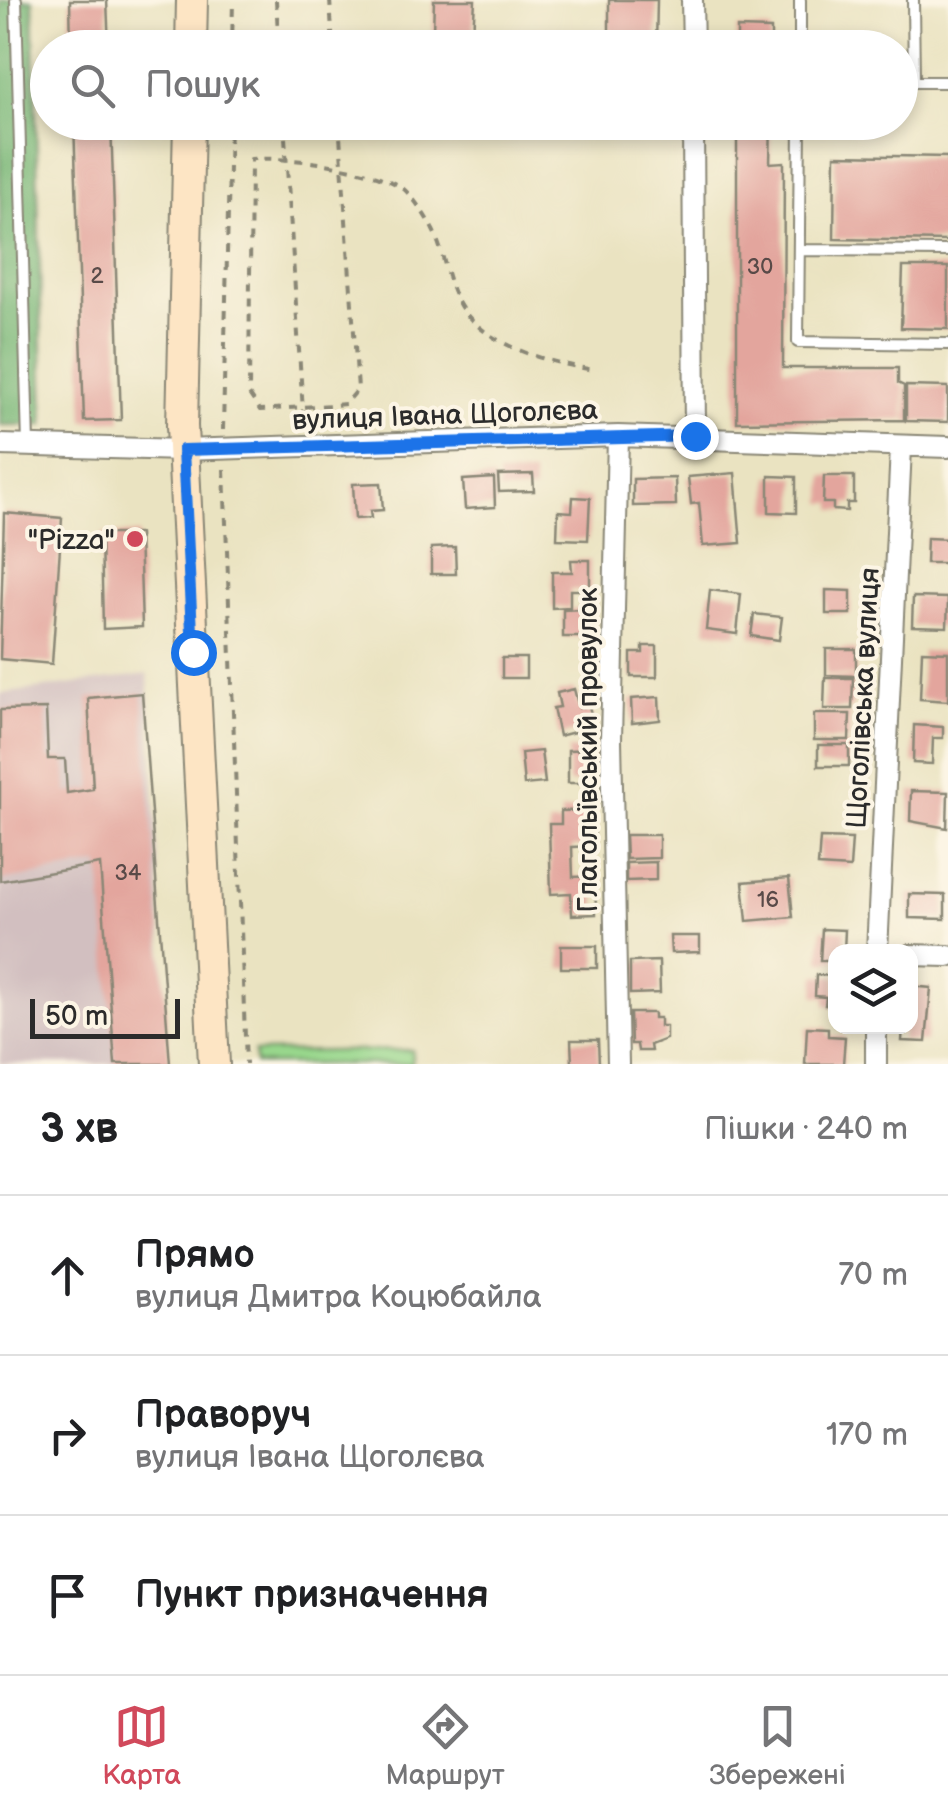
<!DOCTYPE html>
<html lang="uk">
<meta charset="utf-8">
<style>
:root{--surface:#fff;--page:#f2f2f2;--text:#202124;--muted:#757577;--line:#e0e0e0;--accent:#d1495b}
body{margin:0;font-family:"Balsamiq Sans",sans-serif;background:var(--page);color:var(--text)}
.controls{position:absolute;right:30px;bottom:30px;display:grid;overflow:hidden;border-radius:20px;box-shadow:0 5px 15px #0003}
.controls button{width:90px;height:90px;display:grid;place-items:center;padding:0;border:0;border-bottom:2px solid var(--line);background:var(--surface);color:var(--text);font:50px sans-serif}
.scale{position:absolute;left:30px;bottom:25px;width:150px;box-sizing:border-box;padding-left:10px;border:5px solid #2b2b2b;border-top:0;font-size:28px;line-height:35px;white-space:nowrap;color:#2b2b2b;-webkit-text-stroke:8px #fcf5e5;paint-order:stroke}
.stop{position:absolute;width:30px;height:30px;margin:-22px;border:8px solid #1a73e8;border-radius:50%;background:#fff}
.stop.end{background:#1a73e8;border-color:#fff;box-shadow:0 2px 10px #0008}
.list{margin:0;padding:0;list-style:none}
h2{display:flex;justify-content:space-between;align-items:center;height:130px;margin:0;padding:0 40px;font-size:42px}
h2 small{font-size:32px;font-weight:400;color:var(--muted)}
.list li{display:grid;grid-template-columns:65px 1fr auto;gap:30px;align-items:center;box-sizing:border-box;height:160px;padding:0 40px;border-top:2px solid var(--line)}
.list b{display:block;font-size:38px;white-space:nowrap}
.list p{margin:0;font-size:32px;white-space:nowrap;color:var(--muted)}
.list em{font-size:32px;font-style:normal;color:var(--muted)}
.icon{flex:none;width:55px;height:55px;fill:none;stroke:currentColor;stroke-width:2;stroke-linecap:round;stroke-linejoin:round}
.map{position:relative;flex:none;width:948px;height:1064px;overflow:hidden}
.search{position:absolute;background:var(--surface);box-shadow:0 5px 15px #0003;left:30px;right:30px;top:30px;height:110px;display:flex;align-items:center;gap:25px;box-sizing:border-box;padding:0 35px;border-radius:55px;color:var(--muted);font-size:38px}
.sheet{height:610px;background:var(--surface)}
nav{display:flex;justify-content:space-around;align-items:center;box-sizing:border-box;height:140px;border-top:2px solid var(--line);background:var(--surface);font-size:28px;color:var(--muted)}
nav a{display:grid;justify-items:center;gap:5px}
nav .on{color:var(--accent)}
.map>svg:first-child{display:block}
.industrial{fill:#d2bfc0}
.green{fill:#98d78c;stroke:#62815c;stroke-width:2.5}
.forest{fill:#7ab878;stroke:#527252;stroke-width:2.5}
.building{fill:#e3a59d}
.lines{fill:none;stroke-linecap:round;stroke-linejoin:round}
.service-casing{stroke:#8a8776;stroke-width:14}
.minor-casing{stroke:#8a8776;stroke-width:24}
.secondary-casing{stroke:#8a8776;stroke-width:34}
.path{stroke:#8a8776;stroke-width:4;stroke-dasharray:8 8;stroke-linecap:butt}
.service{stroke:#fff;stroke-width:10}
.minor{stroke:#fff;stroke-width:20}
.secondary{stroke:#fde5c4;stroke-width:30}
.route{stroke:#1a73e8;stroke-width:12}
.poi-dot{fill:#d1495b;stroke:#fcf5e5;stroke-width:4}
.labels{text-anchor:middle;stroke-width:8;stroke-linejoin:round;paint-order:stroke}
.number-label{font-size:22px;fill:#594a48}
.street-label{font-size:28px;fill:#2b2b2b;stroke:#fcf5e5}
.poi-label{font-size:28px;fill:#2b2b2b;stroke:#fcf5e5;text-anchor:end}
</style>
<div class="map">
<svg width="948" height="1064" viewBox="0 0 948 1064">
<rect width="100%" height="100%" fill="#fcf5e5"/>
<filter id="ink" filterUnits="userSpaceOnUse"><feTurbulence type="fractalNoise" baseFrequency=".01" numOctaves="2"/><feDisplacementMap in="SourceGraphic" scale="20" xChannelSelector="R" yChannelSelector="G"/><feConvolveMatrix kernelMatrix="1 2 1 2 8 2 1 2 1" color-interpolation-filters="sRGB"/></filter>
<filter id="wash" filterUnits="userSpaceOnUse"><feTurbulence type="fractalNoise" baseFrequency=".0048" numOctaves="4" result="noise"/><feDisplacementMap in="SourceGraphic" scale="40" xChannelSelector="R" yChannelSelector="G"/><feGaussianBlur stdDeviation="2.25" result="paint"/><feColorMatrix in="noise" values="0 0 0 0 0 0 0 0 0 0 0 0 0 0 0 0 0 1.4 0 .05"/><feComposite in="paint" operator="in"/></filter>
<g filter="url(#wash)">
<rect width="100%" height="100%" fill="#eae3c1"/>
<path class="industrial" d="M148,674L169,1064H0V694Z"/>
<path class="green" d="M412,1050V1064H255L254,1052Z"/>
<path class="forest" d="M0,0H33L44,425H0Z"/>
<g id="blocks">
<path class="building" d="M70,0H107L109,48H71Z
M434,0H475L473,34L433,32Z
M609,0H657L656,48H609Z
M737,28L771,29V48H737Z
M74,122H111L121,420L84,421Z
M737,122H771L770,163L784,162L783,368H898V383L904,386V420L737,422Z
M835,155L948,157V241L834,239Z
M903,267H948V329L901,328Z
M906,386L948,387V422L906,421Z
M735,473L741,543L703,546L699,503L691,504L688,477Z
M533,474L534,491L499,492L498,475Z
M769,476L796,477V513L769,512Z
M824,476H854V503H847V511L833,510V503H823Z
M494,478L495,507L465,509L463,480Z
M675,478L676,505L633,506V479Z
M381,483L383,510L370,511L371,518L355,519L353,484Z
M573,497L590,498L588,540L557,539L558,511L572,512Z
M4,513L62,518L52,664L0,659Z
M101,534H139L142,627L103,629Z
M927,538L948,539V563H926Z
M455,547L456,574H431V548Z
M571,560H590V590H570V607L552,608V572H572Z
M710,590L741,594L737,634L706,630Z
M826,590L851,591V614H826Z
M913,597L948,598L947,627L912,626Z
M583,609V637H563V610Z
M754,614L782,617L779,640L751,636Z
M643,646H657V677H631V653H643Z
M826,649H856V676L826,675Z
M922,651L948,652V701L920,699Z
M502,658H526V678H502Z
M825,678H853L852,709H824Z
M574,689L579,708L589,706L594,727L559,736L553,708L560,707L557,693Z
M142,693L170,1064H115L100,864L0,881V710L46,709L48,759H65L67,793L93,789L88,698Z
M659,697L660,720L632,723L631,699Z
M814,714H850L849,740H814Z
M914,725L943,727V738H933L932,764L913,763Z
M818,745H849V766H818Z
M595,749V783H568V750Z
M541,751L545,783L524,785L521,753Z
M911,791L948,792L947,828L910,821Z
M594,810L595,846L572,847L573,877L595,876L596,914L572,915L571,893L551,894L549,824H561V811Z
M625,835H659V858L626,859Z
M820,838L852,839L850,868L818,866Z
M656,862V880L626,881V863Z
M789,878L793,917L747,921L743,882Z
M909,894L945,895V919L909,918Z
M822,929L845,930L844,951H836V961H820Z
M670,936H700V952L671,953Z
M561,946H597V968H561Z
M659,961L660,993L630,994V962Z
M816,975L836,976V1006L825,1005L826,997L815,996Z
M910,986L931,988L926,1042L902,1041L903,1026H910Z
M630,1013H654V1018H660V1026H666V1039L650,1045L651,1051H638L637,1044H631Z
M807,1027L828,1028V1036L845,1037L843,1064H805Z
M571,1040H598L599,1064H572Z"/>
</g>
</g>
<g filter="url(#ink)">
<use href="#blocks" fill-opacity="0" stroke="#8a8776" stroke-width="2.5"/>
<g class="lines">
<defs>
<path id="service" d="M16,0L28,445
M913,0L914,82H948
M800,48V0
M800,122L798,342L948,344
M800,250L948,251"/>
<path id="minor" d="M692,0L693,48
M693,122L695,436
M0,445L183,450L618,436L948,447
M877,952L901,448
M910,955L948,956
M618,1064L611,740L618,436
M876,1064V1026"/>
<path id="secondary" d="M191,48L192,0
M189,122L182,426L214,1064"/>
</defs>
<use href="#service" class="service-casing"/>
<use href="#minor" class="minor-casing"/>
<use href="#secondary" class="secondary-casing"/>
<path class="path" d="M276,0L279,48
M330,0L333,48
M232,48L233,0
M284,122L304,426
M339,122L358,389L346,404L260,410L249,394L251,159C290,157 367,166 401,187C412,194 427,218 433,230C445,254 447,288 463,310C491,348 551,363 594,370
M223,430L230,122
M224,469L246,1064"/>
<use href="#service" class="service"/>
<use href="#minor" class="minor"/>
<use href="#secondary" class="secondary"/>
</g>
</g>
<g class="lines" filter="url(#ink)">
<path class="route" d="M193,652L183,450L695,436"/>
</g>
<circle class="poi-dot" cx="135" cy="539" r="10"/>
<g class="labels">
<g class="number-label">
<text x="760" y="274">30</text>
<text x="97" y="283">2</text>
<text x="128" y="880">34</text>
<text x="768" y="907">16</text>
</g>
<g class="street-label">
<text transform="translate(445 414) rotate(-2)" y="10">вулиця Івана Щоголєва</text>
<text transform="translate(862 698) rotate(-87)" y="10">Щоголівська вулиця</text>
<text transform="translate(587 750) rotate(-90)" y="10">Глагольївський провулок</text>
</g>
<g class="poi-label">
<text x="115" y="549">"Pizza"</text>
</g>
</g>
</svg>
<div class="controls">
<button><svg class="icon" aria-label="layers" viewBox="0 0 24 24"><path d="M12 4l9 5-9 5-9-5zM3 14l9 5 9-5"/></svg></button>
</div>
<div class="scale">50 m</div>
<div class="stop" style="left:193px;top:652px"></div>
<div class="stop end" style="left:695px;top:436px"></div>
<div class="search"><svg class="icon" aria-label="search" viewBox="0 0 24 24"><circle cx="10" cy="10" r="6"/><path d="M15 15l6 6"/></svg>Пошук</div>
</div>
<section class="sheet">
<h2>3 хв<small>Пішки · 240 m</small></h2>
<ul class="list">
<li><svg class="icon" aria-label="ahead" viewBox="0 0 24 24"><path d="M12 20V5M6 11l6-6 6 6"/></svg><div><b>Прямо</b><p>вулиця Дмитра Коцюбайла</p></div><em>70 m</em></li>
<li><svg class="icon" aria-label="right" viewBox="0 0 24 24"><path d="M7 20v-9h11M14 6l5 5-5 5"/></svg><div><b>Праворуч</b><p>вулиця Івана Щоголєва</p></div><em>170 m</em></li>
<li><svg class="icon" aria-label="arrive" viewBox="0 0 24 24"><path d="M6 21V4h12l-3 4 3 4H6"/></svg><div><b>Пункт призначення</b></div></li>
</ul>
</section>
<nav>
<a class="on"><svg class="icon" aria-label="map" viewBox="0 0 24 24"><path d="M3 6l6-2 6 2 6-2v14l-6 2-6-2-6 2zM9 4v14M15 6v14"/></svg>Карта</a>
<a><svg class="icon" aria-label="directions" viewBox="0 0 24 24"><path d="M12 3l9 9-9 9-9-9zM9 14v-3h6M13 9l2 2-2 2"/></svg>Маршрут</a>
<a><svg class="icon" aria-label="saved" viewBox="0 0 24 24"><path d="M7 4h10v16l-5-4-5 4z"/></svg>Збережені</a>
</nav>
